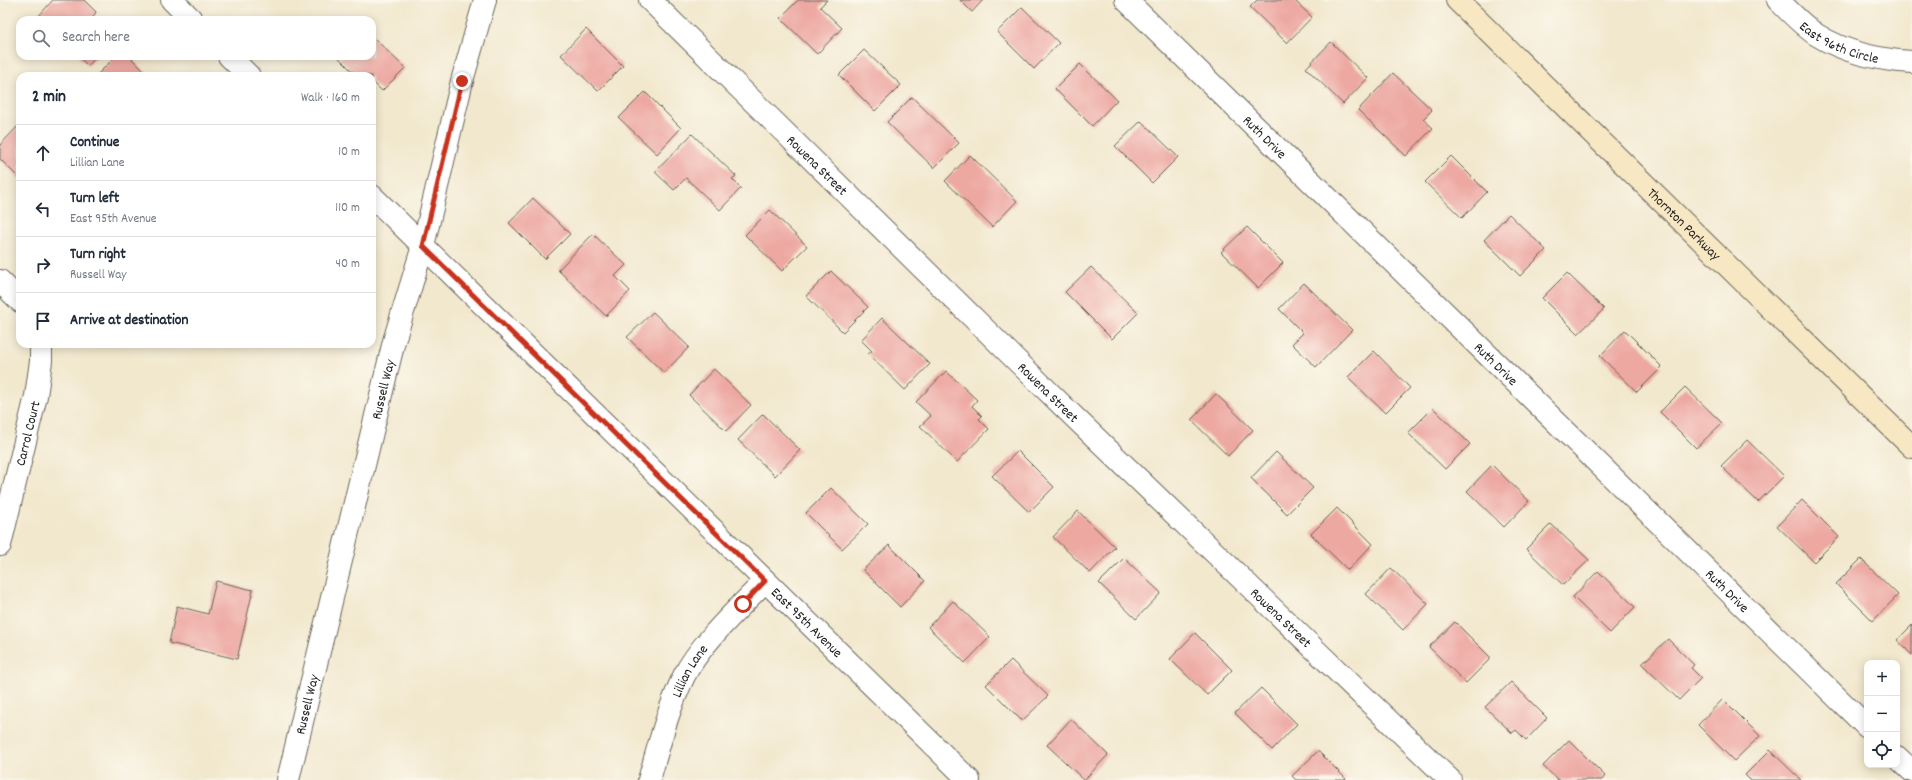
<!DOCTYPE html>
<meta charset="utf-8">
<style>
:root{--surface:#fff;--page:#f6f6f7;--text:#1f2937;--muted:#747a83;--line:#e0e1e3}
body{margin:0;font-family:Dekko,sans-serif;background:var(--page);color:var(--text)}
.controls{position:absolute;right:12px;bottom:12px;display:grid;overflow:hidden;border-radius:8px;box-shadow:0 2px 10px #0003}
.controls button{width:36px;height:36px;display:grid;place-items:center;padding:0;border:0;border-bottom:1px solid var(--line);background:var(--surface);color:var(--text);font:20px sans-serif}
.stop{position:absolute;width:12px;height:12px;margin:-9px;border:3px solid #c8321e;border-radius:50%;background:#fff}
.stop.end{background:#c8321e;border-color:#fff;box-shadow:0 1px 4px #0008}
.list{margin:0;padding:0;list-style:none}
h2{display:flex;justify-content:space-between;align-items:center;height:52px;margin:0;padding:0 16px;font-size:17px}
h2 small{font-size:13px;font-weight:400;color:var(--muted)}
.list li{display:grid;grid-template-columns:26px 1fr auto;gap:12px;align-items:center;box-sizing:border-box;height:56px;padding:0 16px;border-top:1px solid var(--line)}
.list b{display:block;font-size:15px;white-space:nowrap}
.list p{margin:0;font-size:13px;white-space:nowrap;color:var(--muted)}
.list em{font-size:13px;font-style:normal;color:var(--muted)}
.icon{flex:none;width:22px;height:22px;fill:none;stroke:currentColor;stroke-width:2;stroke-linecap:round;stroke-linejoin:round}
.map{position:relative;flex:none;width:1912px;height:780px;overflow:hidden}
.search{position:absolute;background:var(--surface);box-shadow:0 2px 10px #0003;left:16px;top:16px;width:360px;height:44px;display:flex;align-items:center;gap:10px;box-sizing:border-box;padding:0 14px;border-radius:12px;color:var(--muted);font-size:15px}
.panel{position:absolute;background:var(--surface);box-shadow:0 2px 10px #0003;left:16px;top:72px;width:360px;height:276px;border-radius:12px}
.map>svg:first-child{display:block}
.building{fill:#eda8a2}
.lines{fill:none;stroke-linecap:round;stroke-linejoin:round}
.street-casing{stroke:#67635a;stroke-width:24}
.secondary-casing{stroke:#67635a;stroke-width:24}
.street{stroke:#fff;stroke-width:22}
.secondary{stroke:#f7e8c3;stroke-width:22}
.route{stroke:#c8321e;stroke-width:5}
.labels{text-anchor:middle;stroke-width:3;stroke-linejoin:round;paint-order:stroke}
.street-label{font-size:14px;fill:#1c1c1c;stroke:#fbf7ec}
</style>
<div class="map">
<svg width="1912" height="780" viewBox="0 0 1912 780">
<rect width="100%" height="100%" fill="#fbf7ec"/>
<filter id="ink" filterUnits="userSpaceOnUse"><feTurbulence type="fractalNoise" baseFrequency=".025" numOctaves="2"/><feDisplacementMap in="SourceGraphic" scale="8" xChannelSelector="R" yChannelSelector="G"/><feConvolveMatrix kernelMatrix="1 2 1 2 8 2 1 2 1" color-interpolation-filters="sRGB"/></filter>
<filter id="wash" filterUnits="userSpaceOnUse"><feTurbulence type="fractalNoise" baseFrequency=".012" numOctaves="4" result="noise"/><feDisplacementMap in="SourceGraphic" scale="16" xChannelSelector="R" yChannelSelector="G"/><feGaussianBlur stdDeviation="0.9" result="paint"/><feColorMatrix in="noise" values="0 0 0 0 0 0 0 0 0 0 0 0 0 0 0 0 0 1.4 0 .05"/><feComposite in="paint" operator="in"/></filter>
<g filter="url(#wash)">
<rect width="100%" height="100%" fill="#f2e8ce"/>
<g id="blocks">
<path class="building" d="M53,0H84L96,12L93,17L96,20H35Z
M798,0H827L820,7L842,28L817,54L780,18Z
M960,0H983L972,12Z
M1257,0H1294L1312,17L1287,43L1250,7Z
M1022,7L1059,43L1034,69L997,32Z
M586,29L623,66L598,91L561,55Z
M372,36L405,68L382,91L372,81V76H357L339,58L341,56H372Z
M1331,42L1368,78L1343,104L1306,68Z
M864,50L901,85L875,111L839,75Z
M78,56H97L88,66Z
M116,56H129L149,76H96Z
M1080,64L1117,100L1092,126L1055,89Z
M1393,73L1432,110L1423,119L1433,128L1406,156L1358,110Z
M645,92L681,128L657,154L619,118Z
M912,97L959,143L934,168L887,122Z
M1141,121L1178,157L1152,183L1115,146Z
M20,124V179L0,159V145Z
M692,134L736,176L732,179L741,188L720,210L686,178L674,190L655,172Z
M970,155L1017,201L992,227L945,181Z
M1451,156L1487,192L1462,218L1425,182Z
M533,198L570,234L545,259L509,223Z
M770,210L807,246L782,271L745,235Z
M1509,214L1546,250L1520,276L1484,240Z
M1247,227L1283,263L1258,288L1221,252Z
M593,234L626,265L615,276L630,291L606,316L558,270Z
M1091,267L1138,313L1112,339L1065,292Z
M831,271L868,307L843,332L806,296Z
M1567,273L1604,309L1578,334L1542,298Z
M1304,283L1352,330L1316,367L1292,344L1303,333L1279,309Z
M653,312L689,347L664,373L627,337Z
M882,318L930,364L905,390L868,354L872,351L861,340Z
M1625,330L1662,367L1637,392L1600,356Z
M1374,351L1410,388L1385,413L1348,377Z
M714,369L751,405L726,431L689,395Z
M946,371L977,400L972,406L982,416L979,419L989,429L957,462L920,426L931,416L916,402Z
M1685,387L1722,423L1696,448L1660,412Z
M1216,394L1253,430L1228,456L1191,420Z
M1433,408L1470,444L1445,469L1408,433Z
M763,414L800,450L775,476L738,440Z
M1747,440L1784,476L1758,502L1721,466Z
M1018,451L1054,487L1029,512L992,476Z
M1276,452L1313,488L1287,514L1251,478Z
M1492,465L1529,501L1504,527L1467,491Z
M831,488L868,524L842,549L806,513Z
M1802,500L1839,537L1814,562L1777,526Z
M1337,508L1373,544L1348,570L1311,534Z
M1078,511L1115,547L1090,573L1053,537Z
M1551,524L1589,560L1563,585L1526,549Z
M889,545L925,581L900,607L863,570Z
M1124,558L1161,593L1136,619L1099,583Z
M1861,559L1898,595L1873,621L1836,584Z
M1391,568L1428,604L1403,630L1366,594Z
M1598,571L1635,607L1610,633L1573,597Z
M216,581L253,590L237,659L169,643L177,606L208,614Z
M953,601L990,637L965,663L928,627Z
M1455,622L1491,658L1466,683L1429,647Z
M1912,625V655L1897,640Z
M1195,633L1232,670L1207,695L1170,659Z
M1668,639L1694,665L1691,668L1701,678L1679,700L1642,664Z
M1011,660L1048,696L1022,721L986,685Z
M1511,682L1547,718L1526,740L1516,730L1512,733L1485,707Z
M1261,688L1297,724L1272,750L1235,713Z
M1723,699L1760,736L1734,761L1698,725Z
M1071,719L1108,755L1084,780L1047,745Z
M1569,740L1605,776L1602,780H1558L1543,766Z
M1770,750L1801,780H1750L1745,775Z
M1318,751L1347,780H1296L1292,776Z"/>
</g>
</g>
<g filter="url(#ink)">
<use href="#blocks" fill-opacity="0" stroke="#67635a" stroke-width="1"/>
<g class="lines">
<defs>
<g id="street">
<path d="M172,0L192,20"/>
<path id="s1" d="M650,0L1069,412L1450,780"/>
<path id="s2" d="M1126,0L1867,727"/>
<path id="s3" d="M1778,0C1790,12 1803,26 1817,35C1846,53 1879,60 1912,62"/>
<path d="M229,56L249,76"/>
<path id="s4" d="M372,196L969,780"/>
<path d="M0,281L20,301"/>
<path id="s5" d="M0,545L36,396L41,361V344"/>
<path d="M1897,757L1912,771"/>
<path id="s6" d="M288,780L394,341L423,246L462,81L485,0"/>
<path id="s7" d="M649,780C659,745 668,709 684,676C700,644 740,607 765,581"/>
</g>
<g id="secondary">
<path id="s8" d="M1457,0L1912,447"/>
</g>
</defs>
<use href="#street" class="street-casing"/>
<use href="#secondary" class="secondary-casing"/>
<use href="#street" class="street"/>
<use href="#secondary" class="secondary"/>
</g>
</g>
<g class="lines" filter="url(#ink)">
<path class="route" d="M462,81L423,246L765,581L743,604"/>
</g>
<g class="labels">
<g class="street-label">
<text dy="5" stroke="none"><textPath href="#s3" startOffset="76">East 96th Circle</textPath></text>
<text dy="5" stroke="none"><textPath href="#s2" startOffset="195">Ruth Drive</textPath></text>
<text dy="5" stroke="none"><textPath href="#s1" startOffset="235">Rowena Street</textPath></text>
<text dy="5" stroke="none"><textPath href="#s8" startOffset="319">Thornton Parkway</textPath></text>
<text dy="5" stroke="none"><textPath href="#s2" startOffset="519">Ruth Drive</textPath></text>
<text dy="5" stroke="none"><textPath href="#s6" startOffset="402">Russell Way</textPath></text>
<text dy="5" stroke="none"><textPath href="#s1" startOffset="559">Rowena Street</textPath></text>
<text dy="5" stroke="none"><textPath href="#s5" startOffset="115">Carrol Court</textPath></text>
<text dy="5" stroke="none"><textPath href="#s2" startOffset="843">Ruth Drive</textPath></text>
<text dy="5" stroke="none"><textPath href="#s1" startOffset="883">Rowena Street</textPath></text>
<text dy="5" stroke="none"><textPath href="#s4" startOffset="609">East 95th Avenue</textPath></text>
<text dy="5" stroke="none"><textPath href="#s7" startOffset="117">Lillian Lane</textPath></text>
<text dy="5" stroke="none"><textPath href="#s6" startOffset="78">Russell Way</textPath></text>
</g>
</g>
</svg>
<div class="controls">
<button>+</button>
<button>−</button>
<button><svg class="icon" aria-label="locate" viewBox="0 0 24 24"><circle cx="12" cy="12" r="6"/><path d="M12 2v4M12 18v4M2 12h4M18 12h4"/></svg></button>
</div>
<div class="stop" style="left:743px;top:604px"></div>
<div class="stop end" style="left:462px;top:81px"></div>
<div class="search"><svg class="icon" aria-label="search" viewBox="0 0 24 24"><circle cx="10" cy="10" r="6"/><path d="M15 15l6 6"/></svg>Search here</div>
<section class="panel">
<h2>2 min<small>Walk · 160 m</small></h2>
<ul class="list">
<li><svg class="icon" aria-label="ahead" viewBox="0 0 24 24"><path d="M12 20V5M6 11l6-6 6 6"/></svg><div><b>Continue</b><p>Lillian Lane</p></div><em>10 m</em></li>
<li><svg class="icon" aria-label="left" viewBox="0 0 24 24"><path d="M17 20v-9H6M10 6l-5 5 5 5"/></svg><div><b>Turn left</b><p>East 95th Avenue</p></div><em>110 m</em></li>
<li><svg class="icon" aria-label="right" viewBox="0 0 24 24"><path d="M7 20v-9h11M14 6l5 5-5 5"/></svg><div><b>Turn right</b><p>Russell Way</p></div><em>40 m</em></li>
<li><svg class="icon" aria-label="arrive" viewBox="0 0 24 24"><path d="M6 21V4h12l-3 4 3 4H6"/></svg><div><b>Arrive at destination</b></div></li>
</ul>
</section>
</div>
